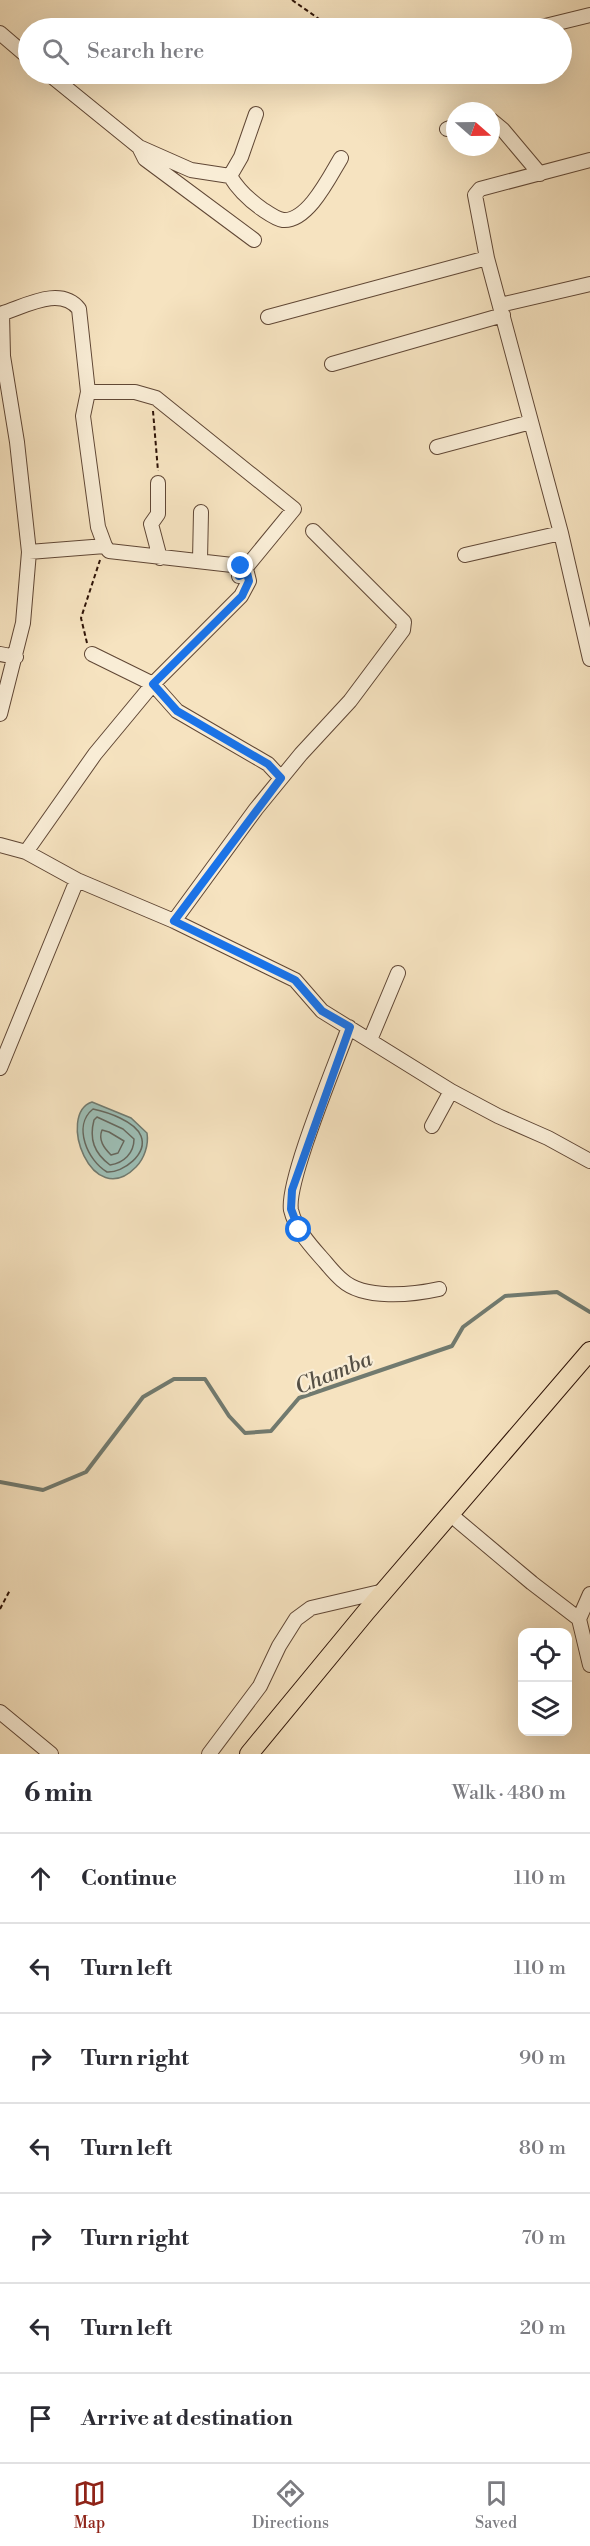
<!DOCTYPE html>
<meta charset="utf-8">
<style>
:root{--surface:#fff;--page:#f7f7f7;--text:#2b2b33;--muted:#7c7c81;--line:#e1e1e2;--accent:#8f2418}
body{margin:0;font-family:"Libre Bodoni",serif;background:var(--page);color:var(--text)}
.controls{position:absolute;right:18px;bottom:18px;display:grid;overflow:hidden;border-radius:12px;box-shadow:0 6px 24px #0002}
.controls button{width:54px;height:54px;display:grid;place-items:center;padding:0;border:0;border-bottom:2px solid var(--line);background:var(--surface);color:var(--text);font:30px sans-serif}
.compass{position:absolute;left:446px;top:102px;width:54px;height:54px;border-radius:50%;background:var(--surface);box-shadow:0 6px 24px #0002;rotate:110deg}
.stop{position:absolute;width:18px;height:18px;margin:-14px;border:4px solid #1a73e8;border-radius:50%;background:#fff}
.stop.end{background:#1a73e8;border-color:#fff;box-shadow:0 2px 6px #0008}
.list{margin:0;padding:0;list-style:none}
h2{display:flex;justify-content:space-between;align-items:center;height:78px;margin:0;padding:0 24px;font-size:26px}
h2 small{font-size:20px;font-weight:400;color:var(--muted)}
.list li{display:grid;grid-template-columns:39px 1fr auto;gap:18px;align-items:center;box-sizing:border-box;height:90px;padding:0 24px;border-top:2px solid var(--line)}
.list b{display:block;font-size:22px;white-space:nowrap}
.list em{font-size:20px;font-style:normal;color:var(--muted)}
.icon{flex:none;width:33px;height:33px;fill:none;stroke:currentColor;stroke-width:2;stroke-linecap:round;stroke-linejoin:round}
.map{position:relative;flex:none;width:590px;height:1754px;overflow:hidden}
.search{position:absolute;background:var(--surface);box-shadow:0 6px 24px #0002;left:18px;right:18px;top:18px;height:66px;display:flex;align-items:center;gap:15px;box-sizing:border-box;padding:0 21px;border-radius:33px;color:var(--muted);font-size:22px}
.sheet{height:708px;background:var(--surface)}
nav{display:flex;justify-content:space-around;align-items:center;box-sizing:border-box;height:84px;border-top:2px solid var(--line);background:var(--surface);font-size:16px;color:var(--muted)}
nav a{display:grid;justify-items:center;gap:3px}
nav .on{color:var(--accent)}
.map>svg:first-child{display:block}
.water{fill:#9dbeb5;stroke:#717a6f;stroke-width:1.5}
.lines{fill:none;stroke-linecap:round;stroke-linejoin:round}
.shore{stroke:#66685e;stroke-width:1.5}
.stream{stroke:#717a6f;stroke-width:4}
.minor-casing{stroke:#604735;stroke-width:16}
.major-casing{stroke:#2e1307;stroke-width:20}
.path{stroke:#2e1307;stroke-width:2;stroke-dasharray:4.5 3;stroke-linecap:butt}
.minor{stroke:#f9edd6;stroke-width:14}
.major{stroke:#f6e3c0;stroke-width:18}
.route{stroke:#1a73e8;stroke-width:8}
.labels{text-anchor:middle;stroke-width:4.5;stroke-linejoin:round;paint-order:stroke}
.water-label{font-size:22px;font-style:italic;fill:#554f44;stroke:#f9edd6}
</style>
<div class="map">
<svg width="590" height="1754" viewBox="0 0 590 1754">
<rect width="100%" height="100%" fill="#f6e3c0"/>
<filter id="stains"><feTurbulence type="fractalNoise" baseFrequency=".00333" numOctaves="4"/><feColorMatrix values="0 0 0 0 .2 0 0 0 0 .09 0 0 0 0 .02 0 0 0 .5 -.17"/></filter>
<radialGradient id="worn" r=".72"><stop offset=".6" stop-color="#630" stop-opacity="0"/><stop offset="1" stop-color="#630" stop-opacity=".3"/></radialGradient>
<path class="water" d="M92,1102L131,1118L147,1133C149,1145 144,1159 136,1167C92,1212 56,1114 92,1102Z"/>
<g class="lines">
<path class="shore" d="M93,1109C107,1112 135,1121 141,1136C148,1154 123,1173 107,1172C88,1161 72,1126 93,1109Z
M97,1117L123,1129L134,1139C134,1153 124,1163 110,1165C94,1153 89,1139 94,1120Z
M102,1130L109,1132L124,1141L118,1153L111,1155C104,1148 98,1140 102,1130Z"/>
<path class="stream" d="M0,1482L43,1490L86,1472L143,1397L174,1379H205L229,1416L245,1433L271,1431L299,1398L452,1346L463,1327L505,1296L557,1292L590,1312"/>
<defs>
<path id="minor" d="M537,28L590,15
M0,33L28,57
M49,74L139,147L145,159L254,240
M491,120L503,130L540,174
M447,129L455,126
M139,147L191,170L230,176C239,191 249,200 262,209C268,213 276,219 283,220C308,222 330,176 341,158
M590,160L480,189L475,195L487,258L561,533L590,659
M230,176L241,157L256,114
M500,305L590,284
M0,314C24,307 60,285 79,309L88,392L83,416L98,527L105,546L109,551L241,566L239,576L247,573L249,581L241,596L153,684L95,754L26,852
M268,317L487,258
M332,364L503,315
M88,392H135L156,398L294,509L239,576
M437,447L531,422
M158,483V514L151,524L160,558
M29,552L105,546
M465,555L561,533
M200,560L201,512
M0,654L16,657
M92,654L153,684L177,711L268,764L281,778
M0,714L23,623L29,552L17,442L3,356L2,314
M0,845L26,852L77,880L174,921L295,980L322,1011L451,1091L498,1116L548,1138L590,1161
M174,921L256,809L301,754L350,701L403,630L404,622L313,531
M349,1027C337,1061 286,1182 291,1210C296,1231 313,1248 326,1263C331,1269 336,1275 342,1280C364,1300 412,1295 439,1289
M370,1040L398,973
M0,1068L77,880
M432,1126L451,1091
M451,1515L532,1583L579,1619L590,1594
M579,1619L590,1665
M0,1712L51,1754
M209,1754L260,1686L279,1646L296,1619L311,1608L384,1591"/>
<path id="major" d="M249,1754L366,1612L590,1351"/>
</defs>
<use href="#minor" class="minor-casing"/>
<use href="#major" class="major-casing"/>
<path class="path" d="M292,0L332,28
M153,411L158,471
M87,643L81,618L100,560
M0,1609L10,1590"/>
<use href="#minor" class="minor"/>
<use href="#major" class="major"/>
</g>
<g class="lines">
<path class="route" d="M241,566L239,576L247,573L249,581L242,596L153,684L177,711L268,764L281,778L174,921L295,980L322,1011L350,1027L292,1190L291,1209L299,1230"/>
</g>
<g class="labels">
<g class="water-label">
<text transform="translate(333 1372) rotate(-22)" y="8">Chamba</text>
</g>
</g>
<rect width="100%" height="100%" filter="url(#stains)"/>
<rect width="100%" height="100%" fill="url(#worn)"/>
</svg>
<div class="controls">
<button><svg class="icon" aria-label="locate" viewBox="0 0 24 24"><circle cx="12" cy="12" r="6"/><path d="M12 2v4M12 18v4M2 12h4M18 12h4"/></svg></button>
<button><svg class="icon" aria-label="layers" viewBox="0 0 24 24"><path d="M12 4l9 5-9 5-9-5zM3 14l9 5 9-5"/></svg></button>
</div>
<svg class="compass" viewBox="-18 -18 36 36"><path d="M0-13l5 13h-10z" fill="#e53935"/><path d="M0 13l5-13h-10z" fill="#7c7c81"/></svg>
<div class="stop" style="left:299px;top:1230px"></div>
<div class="stop end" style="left:241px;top:566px"></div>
<div class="search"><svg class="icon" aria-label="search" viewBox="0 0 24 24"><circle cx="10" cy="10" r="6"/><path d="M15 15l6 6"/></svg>Search here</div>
</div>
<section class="sheet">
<h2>6 min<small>Walk · 480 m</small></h2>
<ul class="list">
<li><svg class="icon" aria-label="ahead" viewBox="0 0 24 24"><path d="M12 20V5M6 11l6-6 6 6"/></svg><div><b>Continue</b></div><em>110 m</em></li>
<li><svg class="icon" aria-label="left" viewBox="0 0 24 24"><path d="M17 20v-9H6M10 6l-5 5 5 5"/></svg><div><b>Turn left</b></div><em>110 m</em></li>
<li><svg class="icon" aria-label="right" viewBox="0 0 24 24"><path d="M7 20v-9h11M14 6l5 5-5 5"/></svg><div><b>Turn right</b></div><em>90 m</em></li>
<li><svg class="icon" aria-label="left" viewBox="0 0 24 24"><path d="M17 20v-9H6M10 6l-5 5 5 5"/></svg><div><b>Turn left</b></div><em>80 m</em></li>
<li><svg class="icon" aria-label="right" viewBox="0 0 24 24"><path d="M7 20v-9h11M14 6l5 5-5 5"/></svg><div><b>Turn right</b></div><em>70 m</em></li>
<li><svg class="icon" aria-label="left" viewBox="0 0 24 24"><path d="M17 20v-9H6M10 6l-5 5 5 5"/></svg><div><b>Turn left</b></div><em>20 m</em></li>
<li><svg class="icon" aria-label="arrive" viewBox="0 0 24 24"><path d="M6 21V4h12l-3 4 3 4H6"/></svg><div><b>Arrive at destination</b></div></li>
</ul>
</section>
<nav>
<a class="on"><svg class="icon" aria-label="map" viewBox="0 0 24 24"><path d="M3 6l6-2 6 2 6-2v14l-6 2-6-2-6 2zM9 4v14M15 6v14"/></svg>Map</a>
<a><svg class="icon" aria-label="directions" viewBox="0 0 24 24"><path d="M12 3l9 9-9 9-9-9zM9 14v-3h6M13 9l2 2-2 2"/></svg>Directions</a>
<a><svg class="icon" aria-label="saved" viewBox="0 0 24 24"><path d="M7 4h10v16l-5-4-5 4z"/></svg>Saved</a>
</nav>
